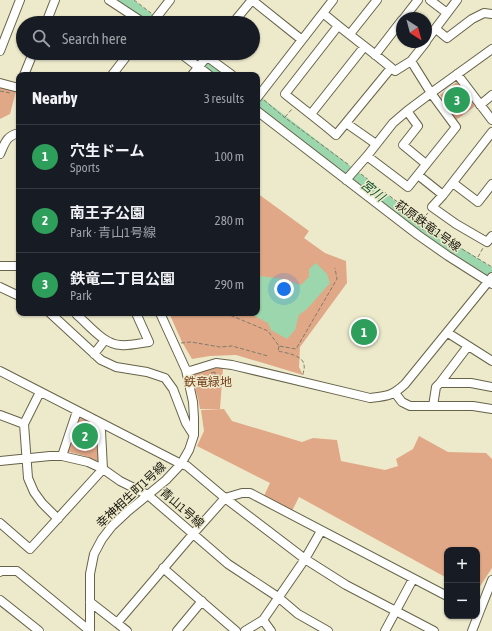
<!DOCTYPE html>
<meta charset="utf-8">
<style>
:root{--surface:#171b24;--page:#20242c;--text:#f1f3f6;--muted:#9ea1a6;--line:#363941;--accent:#cf9eca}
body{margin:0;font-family:"Asap Condensed","Noto Sans JP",sans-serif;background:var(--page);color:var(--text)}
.controls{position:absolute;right:12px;bottom:12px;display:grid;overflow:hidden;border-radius:8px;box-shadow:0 1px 3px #0004}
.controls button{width:36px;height:36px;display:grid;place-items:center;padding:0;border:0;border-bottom:1px solid var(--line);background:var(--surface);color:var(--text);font:20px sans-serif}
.compass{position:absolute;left:396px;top:12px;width:36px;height:36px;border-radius:50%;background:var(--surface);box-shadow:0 1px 3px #0004;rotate:144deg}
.you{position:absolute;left:284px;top:289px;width:14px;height:14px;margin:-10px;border:3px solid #fff;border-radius:50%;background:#1a73e8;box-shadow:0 0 0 6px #1a73e833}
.badge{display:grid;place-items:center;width:26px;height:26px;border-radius:50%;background:var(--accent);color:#fff;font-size:13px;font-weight:700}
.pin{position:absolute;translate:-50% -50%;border:2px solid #fff;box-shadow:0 1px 4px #0006}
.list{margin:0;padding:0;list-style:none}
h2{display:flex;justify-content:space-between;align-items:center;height:52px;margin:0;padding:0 16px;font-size:17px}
h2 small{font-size:13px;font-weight:400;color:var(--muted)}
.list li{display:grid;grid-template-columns:26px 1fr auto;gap:12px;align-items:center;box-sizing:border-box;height:64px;padding:0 16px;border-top:1px solid var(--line)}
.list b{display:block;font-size:15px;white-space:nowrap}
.list p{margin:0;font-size:13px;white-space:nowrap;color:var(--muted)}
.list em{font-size:13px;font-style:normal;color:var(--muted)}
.icon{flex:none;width:22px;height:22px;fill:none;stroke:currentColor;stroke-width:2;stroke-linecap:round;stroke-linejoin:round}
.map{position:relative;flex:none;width:492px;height:631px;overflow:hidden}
.search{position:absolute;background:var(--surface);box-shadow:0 1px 3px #0004;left:16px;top:16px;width:244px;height:44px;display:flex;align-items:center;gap:10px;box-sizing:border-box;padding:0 14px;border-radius:22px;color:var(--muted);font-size:15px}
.panel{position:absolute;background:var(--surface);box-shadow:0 1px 3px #0004;left:16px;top:72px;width:244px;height:244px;border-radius:8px}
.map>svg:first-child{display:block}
.green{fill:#e1a887}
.water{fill:#9bd6ac}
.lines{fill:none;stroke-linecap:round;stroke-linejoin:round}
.river{stroke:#9bd6ac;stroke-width:11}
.minor-casing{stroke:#666349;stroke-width:10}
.path{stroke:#7e7c68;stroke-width:1;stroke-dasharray:4 2;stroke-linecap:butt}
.minor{stroke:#fff;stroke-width:8}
.labels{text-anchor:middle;stroke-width:3;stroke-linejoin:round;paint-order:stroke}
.street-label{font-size:12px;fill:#17160b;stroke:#edeacc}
.park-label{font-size:12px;fill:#743d19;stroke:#edeacc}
.water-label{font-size:13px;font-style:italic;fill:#0d512b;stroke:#edeacc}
</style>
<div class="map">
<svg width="492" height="631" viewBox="0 0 492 631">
<rect width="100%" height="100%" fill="#edeacc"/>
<path class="green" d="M458,81L475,106L456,120L440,95Z
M0,87L16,91L10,114L0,119Z
M257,193L309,231L304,238L325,253L346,261L347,283L300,347L299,367L303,375L236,355L210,356L192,359L182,342L169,313H257Z
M212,367L223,368L220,409H200L198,398L192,379L196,371Z
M224,409L232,421L302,442L313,438L337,440L341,461L385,470L398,466L396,459L413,449L419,436L448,452L486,453L492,459V568L477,591V550H447V578L299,497L291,513L263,498L270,483L197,446L204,431L201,410Z
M79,415C82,417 86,418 88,420C101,428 99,445 100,459L98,461L85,456L66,451Z"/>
<path class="water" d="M316,263L327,274L330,283L307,309L299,315L295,330L287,339L271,330L268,323L249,313H257V273L260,276L282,279L301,285L309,277V269Z"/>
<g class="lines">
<path class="river" d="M124,0L155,23
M194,53L222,75
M257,101L361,181L426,232L492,274"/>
<defs>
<path id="minor" d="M109,0L144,23
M252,0L302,40
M430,0L447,13
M323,13C346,33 372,51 395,71L411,61L426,42
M404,18L418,0
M46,23L55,0
M152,23L170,0
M233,23L252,0
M338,26L285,94C302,108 320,121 336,135L391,68
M436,29L447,38L472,19L484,13L492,14
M350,34L377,0
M426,41L457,0
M0,51L20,0
M180,53L209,75
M202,53L232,75
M375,55L402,20
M457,74L492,120
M24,75L33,53
M112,75L129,53
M192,75L210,53
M0,83L19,88
M257,98L333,0
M480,105L492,95
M257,111L418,235L448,256L492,284
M407,111L418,126L403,145L426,164
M311,114L364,47
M346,123L376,144
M492,132L443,195L432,207L456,224L487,242L492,236
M0,154C5,143 6,136 19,133
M367,156L408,187L456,127L431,93L411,61
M418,175L443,195
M346,180L367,156L393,123L407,111L431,93L492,49
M453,183L478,202L492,184
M0,266H19
M0,287L19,296
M50,313L101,360L116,367L147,372L165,378L173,389L186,423L193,434
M79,313L77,315C89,325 104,345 121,345C130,346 140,343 149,342L136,313
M448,333L492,361
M468,346L440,383H471L492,387
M94,354L105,340
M186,370L190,371L216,363L232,365L370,398C388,396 392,396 405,384L492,277
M0,371L181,464L187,466L225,498L305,559L346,585L434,631
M40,392L24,424L28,478L34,492L42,503L58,519
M395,393L402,402L410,406H473L492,409
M433,406L436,387L440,383
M0,415L24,424
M62,456L77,411
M0,461L50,456H62L88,462L103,469L120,481L148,495L228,564L278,597L298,614L328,631
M0,523L30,549L103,469L101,431L93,419
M163,568L236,631
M0,572L1,571H17L90,631
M0,600L39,631
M90,602L117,623L193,534L225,498L242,493H250L447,596
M479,613L492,580
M263,620L271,631
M117,623L127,631
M90,631V574L94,554L102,539L112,526L127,512L166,480L181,464L189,450L194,435V418L193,402L186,370L160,313
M177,631L202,601
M245,631L263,620L305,559L321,531
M385,631L413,579
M472,631L479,613L477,612"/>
</defs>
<use href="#minor" class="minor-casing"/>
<path class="path" d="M134,0L151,13
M0,91L10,93
M264,100L284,117L349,165
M285,117L292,109
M361,174L447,240L492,267
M421,220L428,213
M422,230L426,224
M478,257L483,248
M225,313L268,331L279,346L296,349L337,279L335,268
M181,343L191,342L220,347L232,346L268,356
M279,346L278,351C286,353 303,355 304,365C305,368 303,372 303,375
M215,372V383
M211,373L215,372
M202,387V380L200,378L204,375"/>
<use href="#minor" class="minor"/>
</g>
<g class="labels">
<g class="street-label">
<text transform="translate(428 226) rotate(36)" y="4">萩原鉄竜1号線</text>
<text transform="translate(131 495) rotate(-43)" y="4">幸神相生町1号線</text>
<text transform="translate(182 508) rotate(41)" y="4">青山1号線</text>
</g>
<g class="park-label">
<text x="208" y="386">鉄竜緑地</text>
</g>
<g class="water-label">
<text transform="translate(373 190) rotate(38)" y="5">宮川</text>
</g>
</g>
</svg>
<div class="controls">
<button>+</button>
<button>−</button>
</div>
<svg class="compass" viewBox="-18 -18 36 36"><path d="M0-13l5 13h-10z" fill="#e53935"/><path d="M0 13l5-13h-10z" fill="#9ea1a6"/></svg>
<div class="you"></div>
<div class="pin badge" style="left:364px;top:332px;background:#2e9e5b">1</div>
<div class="pin badge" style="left:85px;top:436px;background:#2e9e5b">2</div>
<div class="pin badge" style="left:457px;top:100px;background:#2e9e5b">3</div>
<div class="search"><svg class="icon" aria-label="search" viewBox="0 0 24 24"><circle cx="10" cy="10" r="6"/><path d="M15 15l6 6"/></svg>Search here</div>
<section class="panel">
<h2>Nearby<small>3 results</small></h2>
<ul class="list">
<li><span class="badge" style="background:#2e9e5b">1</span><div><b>穴生ドーム</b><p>Sports</p></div><em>100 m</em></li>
<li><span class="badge" style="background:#2e9e5b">2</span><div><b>南王子公園</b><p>Park · 青山1号線</p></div><em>280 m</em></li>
<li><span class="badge" style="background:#2e9e5b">3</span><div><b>鉄竜二丁目公園</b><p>Park</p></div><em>290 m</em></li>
</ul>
</section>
</div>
